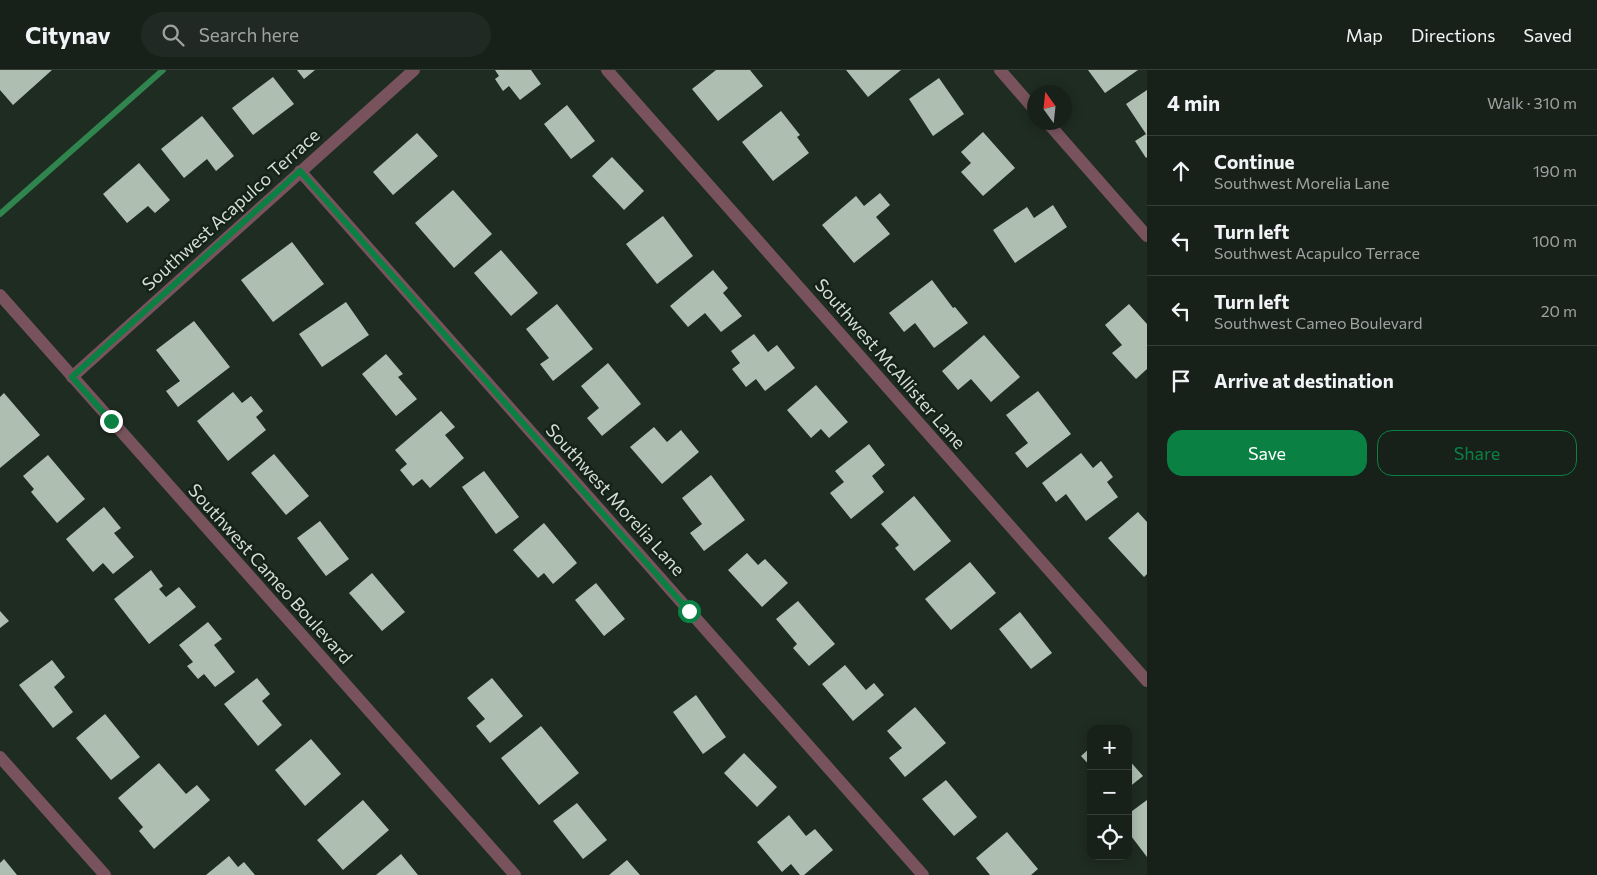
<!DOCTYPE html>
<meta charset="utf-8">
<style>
:root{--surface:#17211a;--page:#202923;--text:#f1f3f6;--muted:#9ea3a2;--line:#363e39;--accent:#0b8043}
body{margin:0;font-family:Commissioner,sans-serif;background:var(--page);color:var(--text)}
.controls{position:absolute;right:15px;bottom:15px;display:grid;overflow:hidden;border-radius:10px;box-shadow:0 2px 12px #0003}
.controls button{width:45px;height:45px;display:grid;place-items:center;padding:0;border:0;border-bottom:1px solid var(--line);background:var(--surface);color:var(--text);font:25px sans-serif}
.compass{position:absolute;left:1027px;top:15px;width:45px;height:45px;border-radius:50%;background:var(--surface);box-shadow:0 2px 12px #0003;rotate:345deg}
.stop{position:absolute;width:15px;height:15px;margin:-11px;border:4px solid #0b8043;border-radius:50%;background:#fff}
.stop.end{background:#0b8043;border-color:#fff;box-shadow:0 1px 5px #0008}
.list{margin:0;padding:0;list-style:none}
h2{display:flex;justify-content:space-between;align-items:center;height:65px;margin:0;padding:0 20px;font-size:21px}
h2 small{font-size:16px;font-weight:400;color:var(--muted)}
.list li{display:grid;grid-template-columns:32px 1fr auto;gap:15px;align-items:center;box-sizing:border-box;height:70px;padding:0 20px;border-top:1px solid var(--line)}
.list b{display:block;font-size:19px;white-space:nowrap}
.list p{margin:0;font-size:16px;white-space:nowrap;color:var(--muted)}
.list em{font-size:16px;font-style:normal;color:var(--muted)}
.actions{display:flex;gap:10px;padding:15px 20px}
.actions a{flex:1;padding:11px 0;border:1px solid var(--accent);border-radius:15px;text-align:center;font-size:18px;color:var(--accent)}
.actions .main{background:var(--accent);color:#fff}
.icon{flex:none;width:28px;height:28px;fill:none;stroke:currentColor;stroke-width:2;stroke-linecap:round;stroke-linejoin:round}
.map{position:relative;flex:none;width:1147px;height:805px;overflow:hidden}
header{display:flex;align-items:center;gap:30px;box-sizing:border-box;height:70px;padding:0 25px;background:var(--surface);border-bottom:1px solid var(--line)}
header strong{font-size:24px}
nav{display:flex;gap:28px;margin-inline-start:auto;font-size:18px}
.search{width:350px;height:45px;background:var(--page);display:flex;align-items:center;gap:12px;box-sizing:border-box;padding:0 18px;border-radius:28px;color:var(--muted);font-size:19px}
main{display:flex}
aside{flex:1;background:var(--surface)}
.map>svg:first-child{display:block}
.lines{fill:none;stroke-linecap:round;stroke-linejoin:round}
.stream{stroke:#30844e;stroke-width:6}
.building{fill:#aebfb2}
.minor{stroke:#78535e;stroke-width:12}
.tertiary{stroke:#78535e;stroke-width:12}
.route{stroke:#0b8043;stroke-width:6}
.labels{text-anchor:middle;stroke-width:5;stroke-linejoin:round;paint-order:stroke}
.street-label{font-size:18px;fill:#d4ddd6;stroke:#152219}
</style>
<header>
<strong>Citynav</strong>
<div class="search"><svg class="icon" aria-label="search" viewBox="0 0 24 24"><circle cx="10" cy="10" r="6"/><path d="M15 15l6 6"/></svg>Search here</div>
<nav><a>Map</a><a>Directions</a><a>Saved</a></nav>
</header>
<main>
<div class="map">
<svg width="1147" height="805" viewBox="0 0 1147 805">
<rect width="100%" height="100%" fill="#1f2c22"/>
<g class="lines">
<path class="stream" d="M0,144L163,0"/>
</g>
<path class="building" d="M0,0H52L13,35L0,20Z
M297,0H315L304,9Z
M495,0H531L541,14L520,30L509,16L503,21L495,9L499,6Z
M716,0H750L763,16L718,51L692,19Z
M846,0H901L868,27Z
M1088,0H1138L1105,23Z
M273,7L294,34L253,65L232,38Z
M939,8L964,44L933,66L909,29Z
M1147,20V87L1146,88L1135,71L1146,64L1126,34Z
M567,35L595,71L571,89L544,54Z
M781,41L800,65L797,67L809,83L773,111L742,72Z
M202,46L234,86L216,101L207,89L184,108L161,79Z
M983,62L1015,98L983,126L961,102L971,93L961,82Z
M417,63L438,86L393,125L373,102Z
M612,87L644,121L624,140L592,106Z
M139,93L170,130L155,143L148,136L127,153L103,124Z
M453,120L492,164L454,198L415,153Z
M880,123L890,135L876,147L890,164L854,193L822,155L856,126L864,136Z
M1053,135L1067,157L1015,193L993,160L1027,137L1034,148Z
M663,146L693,186L657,214L626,174Z
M292,172L324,214L273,252L241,210Z
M501,180L538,223L511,246L474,203Z
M713,200L728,218L723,223L742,246L721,262L705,243L688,257L670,236Z
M932,210L953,238L955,237L968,253L934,278L915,253L904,262L889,243Z
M346,232L369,265L322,297L299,264Z
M557,234L593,279L553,311L540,294L549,288L526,259Z
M1129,234L1147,254V299L1136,309L1112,283L1122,275L1105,255Z
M194,251L230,297L178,337L166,321L180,311L156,280Z
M754,264L768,282L777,275L795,298L765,321L756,309L746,317L732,299L740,293L731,281Z
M984,265L1020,307L991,332L971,309L958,320L942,301Z
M386,284L403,304L398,307L417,329L396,346L362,304Z
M608,293L641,334L602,366L587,348L599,338L581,316Z
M816,315L848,352L829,368L821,359L811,368L787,340Z
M1038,321L1071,364L1027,398L1015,383L1028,373L1006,345Z
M233,322L242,333L251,326L263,341L256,347L266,360L228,391L197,351Z
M4,323L40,365L0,398V327Z
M441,341L455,357L445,365L464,388L430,418L422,409L413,416L400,400L407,394L395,380Z
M654,357L667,372L681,360L699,382L662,414L630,377Z
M869,374L885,395L872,406L884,422L851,449L830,423L844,412L835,401Z
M1081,383L1093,398L1101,391L1113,407L1107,412L1118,427L1086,451L1066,424L1056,432L1042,413Z
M274,384L309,426L286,445L251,403Z
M48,385L85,429L57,453L31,422L34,419L23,406Z
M484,401L519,447L496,464L462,417Z
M711,405L745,450L704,481L690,463L702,454L682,428Z
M914,426L951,471L914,501L895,478L899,475L881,454Z
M104,437L121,458L114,463L134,487L113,504L103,493L93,502L66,469Z
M1138,442L1147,452V504L1144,507L1108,468Z
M320,451L349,489L326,506L297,468Z
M544,453L577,493L553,514L544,503L538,508L513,480Z
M747,483L758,495L765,489L788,513L762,537L728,500Z
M970,492L996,523L951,560L925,529Z
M151,500L163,516L159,519L166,527L179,517L196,537L149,574L114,529Z
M372,503L405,542L382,561L349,523Z
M596,513L625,549L604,566L575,530Z
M798,531L835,574L809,596L793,578L797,574L776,549Z
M0,541L9,551L0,558Z
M1020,542L1052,583L1031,599L999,559Z
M208,552L222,569L214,575L235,602L215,617L204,604L198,609L187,596L193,592L179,575Z
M52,590L65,607L54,617L73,642L53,658L19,615Z
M845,595L866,620L874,613L884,625L853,651L822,614Z
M257,608L270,624L262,631L282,655L258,676L224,634Z
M492,608L523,646L490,673L476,656L485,649L467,628Z
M696,625L726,667L703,684L673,642Z
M915,637L946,673L905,707L889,688L902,678L887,661Z
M105,644L140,687L111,710L76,668Z
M541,656L579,703L539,735L501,688Z
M311,669L341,704L305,736L275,700Z
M1091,677V697L1081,686Z
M744,683L777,717L757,737L724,703Z
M1128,689L1143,706L1128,718Z
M159,693L186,724L197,715L210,730L154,779L139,761L143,757L118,728Z
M946,710L977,747L954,766L922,729Z
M363,730L389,760L343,800L317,770Z
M1147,730V787L1128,762V744Z
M577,733L607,770L583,789L553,751Z
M789,745L806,766L815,759L833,780L804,805H800L791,794L782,802L757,772Z
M1007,762L1038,799L1031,805H990L976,788Z
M401,784L418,805H376Z
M229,786L238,797L244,792L255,805H206Z
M4,789L17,805H0V793Z
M627,790L640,805H609Z"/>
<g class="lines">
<path class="minor" d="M607,0L1147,611
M1000,0L1034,39
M1047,52L1147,166
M300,101L923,805
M72,307L414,0
M0,687L105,805"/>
<path class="tertiary" d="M0,225L515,805"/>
</g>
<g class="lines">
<path class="route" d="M111,351L72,307L300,101L689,541"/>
</g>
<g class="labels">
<g class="street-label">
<text transform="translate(231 140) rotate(-42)" y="6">Southwest Acapulco Terrace</text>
<text transform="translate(890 294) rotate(49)" y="6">Southwest McAllister Lane</text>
<text transform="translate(615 430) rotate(48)" y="6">Southwest Morelia Lane</text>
<text transform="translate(270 504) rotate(48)" y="6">Southwest Cameo Boulevard</text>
</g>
</g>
</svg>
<div class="controls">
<button>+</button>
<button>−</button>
<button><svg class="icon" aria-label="locate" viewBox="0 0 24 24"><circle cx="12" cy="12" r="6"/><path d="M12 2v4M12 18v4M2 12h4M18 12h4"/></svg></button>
</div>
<svg class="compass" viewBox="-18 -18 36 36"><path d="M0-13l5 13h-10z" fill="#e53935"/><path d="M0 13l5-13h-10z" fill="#9ea3a2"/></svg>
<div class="stop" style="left:689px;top:541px"></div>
<div class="stop end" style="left:111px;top:351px"></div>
</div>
<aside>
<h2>4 min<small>Walk · 310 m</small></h2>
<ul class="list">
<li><svg class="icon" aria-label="ahead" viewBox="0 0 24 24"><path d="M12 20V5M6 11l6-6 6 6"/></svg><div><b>Continue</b><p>Southwest Morelia Lane</p></div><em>190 m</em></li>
<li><svg class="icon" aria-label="left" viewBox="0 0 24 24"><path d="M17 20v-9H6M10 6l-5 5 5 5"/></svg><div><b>Turn left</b><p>Southwest Acapulco Terrace</p></div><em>100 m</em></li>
<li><svg class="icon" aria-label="left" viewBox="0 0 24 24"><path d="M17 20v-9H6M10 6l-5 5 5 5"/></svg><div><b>Turn left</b><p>Southwest Cameo Boulevard</p></div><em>20 m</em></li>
<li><svg class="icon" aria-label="arrive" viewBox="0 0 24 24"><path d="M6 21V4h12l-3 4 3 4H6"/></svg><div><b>Arrive at destination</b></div></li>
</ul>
<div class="actions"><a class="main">Save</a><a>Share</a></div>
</aside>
</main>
